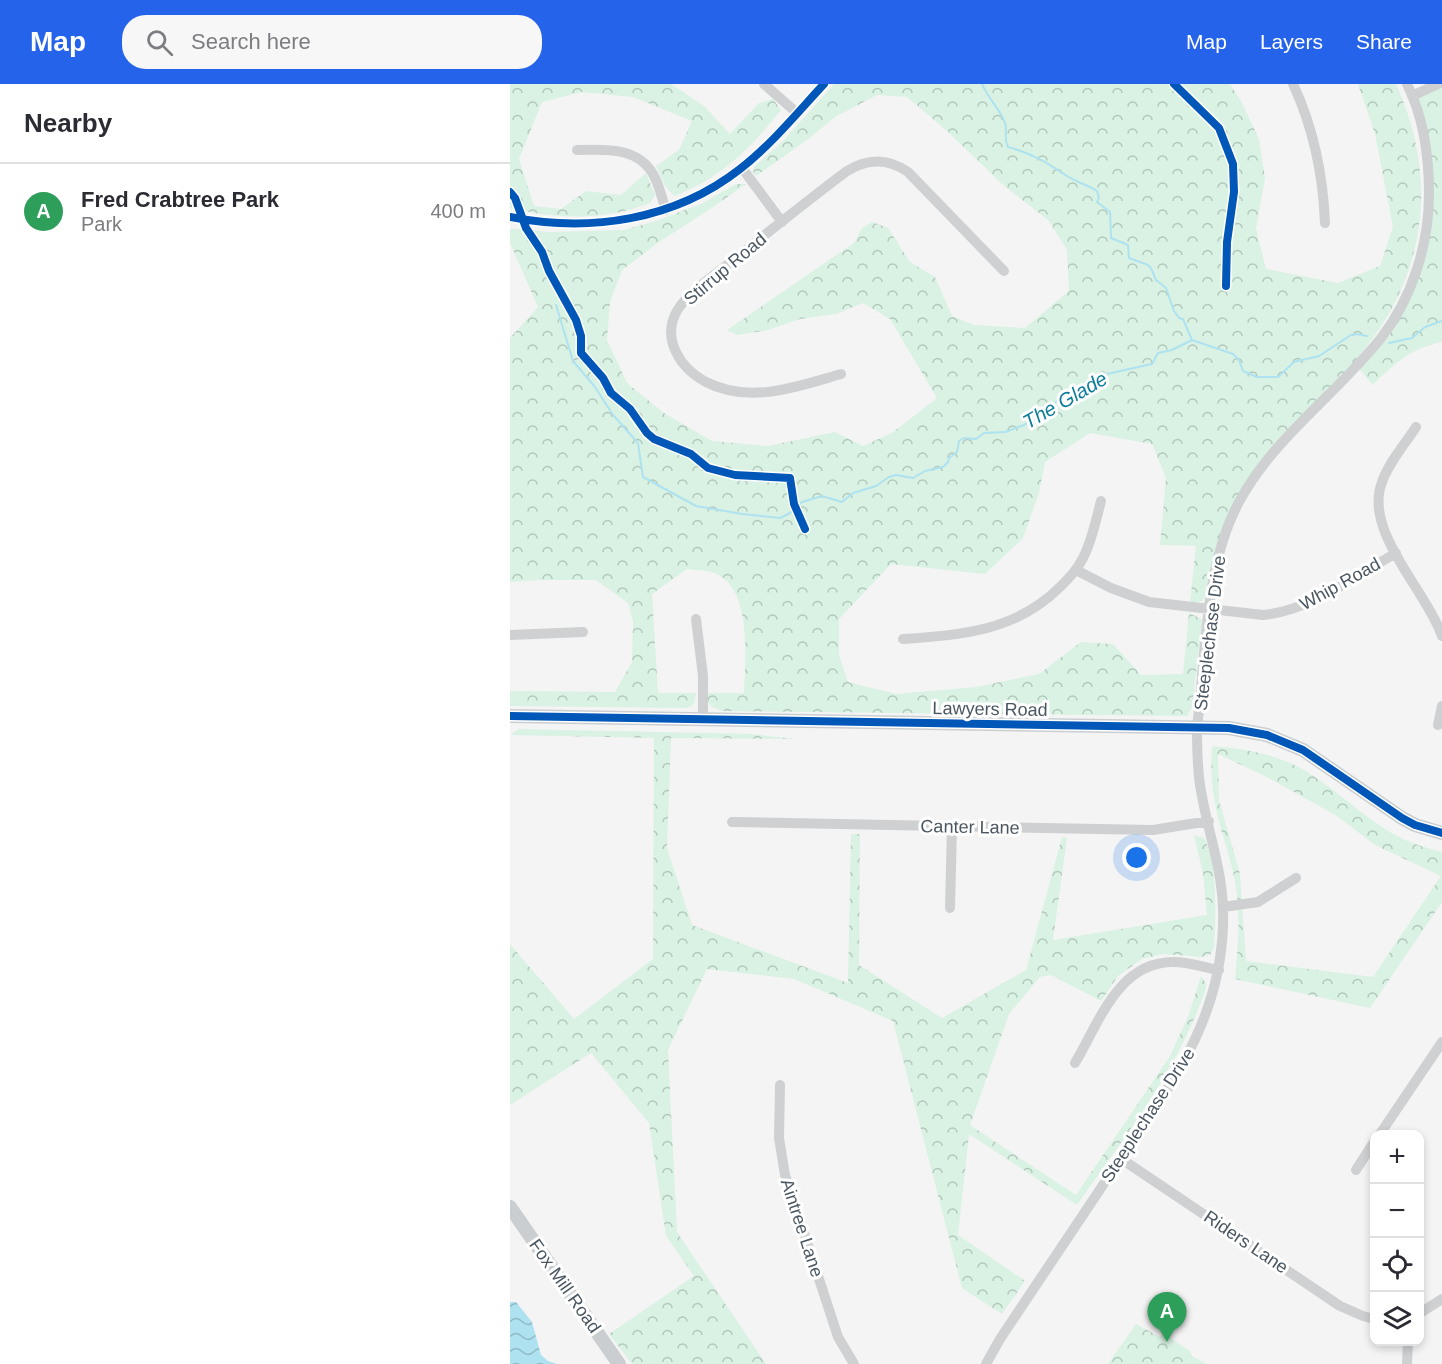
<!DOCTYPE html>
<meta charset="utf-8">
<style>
:root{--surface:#fff;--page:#f7f7f7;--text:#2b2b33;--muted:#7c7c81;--line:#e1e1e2;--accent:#2563eb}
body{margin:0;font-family:Arial,sans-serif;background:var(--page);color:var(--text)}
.controls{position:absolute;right:18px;bottom:18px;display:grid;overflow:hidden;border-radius:12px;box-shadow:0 3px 9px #0003}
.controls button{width:54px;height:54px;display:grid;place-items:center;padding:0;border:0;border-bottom:2px solid var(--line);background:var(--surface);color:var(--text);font:30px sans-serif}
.you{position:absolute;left:627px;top:774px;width:21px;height:21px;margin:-15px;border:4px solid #fff;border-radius:50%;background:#1a73e8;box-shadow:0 0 0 9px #1a73e833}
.badge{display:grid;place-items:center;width:39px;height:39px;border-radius:50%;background:var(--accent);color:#fff;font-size:20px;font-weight:700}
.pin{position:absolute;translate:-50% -50px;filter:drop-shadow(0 2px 3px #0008)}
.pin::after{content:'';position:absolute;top:32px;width:21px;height:18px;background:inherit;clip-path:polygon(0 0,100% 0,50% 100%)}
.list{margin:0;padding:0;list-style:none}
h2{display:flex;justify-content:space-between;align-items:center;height:78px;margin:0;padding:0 24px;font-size:26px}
h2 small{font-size:20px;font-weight:400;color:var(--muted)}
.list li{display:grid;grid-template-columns:39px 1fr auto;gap:18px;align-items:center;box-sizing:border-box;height:96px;padding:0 24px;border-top:2px solid var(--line)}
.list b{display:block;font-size:22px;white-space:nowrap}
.list p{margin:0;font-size:20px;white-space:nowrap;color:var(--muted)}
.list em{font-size:20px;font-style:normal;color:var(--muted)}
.icon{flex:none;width:33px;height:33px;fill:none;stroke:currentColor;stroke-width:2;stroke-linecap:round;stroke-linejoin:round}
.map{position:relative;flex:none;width:932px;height:1280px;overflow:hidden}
header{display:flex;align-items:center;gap:36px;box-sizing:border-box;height:84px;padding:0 30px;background:var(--accent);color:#fff}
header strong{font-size:28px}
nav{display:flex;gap:33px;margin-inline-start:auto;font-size:21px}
.search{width:420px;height:54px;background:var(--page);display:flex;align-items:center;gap:15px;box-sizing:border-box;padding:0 21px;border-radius:24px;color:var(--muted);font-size:22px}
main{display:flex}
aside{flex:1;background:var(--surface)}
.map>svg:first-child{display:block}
.forest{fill:url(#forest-crowns);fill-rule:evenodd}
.water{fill:url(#water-waves)}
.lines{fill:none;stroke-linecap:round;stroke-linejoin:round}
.stream{stroke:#aee2f0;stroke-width:2}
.minor{stroke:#ced0d2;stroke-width:10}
.major{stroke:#caced1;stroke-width:14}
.cycleway-casing{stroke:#fff;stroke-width:11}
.cycleway{stroke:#0057b8;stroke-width:8}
.labels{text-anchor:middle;stroke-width:6;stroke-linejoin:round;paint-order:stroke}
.street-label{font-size:18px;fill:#4a5661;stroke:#fff}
.water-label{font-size:20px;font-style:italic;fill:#0c7c9b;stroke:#fff}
</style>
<header>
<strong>Map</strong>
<div class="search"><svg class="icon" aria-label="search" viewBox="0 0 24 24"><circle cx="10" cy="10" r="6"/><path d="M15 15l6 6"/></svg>Search here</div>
<nav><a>Map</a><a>Layers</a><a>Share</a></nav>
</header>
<main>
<aside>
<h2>Nearby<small></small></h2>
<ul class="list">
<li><span class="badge" style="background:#2e9e5b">A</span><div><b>Fred Crabtree Park</b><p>Park</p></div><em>400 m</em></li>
</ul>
</aside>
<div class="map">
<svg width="932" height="1280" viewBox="0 0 932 1280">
<defs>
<pattern id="forest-crowns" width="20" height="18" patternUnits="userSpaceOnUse" patternTransform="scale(1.5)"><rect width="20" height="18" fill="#d9f2e3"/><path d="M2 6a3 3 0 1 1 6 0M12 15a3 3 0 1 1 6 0" fill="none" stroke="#b2c7bb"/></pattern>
<pattern id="water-waves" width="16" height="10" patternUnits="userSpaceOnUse" patternTransform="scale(1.5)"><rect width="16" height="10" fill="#aee2f0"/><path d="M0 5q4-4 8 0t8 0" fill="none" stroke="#90bac6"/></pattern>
</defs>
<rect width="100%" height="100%" fill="#f4f4f4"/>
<path class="forest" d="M0,0H161L194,22L220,50L249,19L263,15L271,26C242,63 209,96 164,112L155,102L146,82L169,66L182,37L123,13L72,8L32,18L9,75L24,122L51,125L76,107L111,111L136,89L145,111L140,119C94,137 47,135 0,124Z
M324,0H720L731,17L749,55L755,94L746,145L756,185L828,199L870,182L883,143L865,50L848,0H886C931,99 915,199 843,279C809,317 769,347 741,390C734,401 731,416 727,428C717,456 707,483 697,510L692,517L680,519L686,462L650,461L656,394L642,360L580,349L535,378L529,409L513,454L475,490L381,480L329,535V571L338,598L386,610L466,603L529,590L571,558L603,560L631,591L673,590L679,529L691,535L692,540L682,623L677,632L213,627L202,623L198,618V609H234C235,577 243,503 204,489C196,486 185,486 177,485L142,510L148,609H186C185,618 184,623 175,624L0,622V607L105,608L122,578L123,537L118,519L86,496H28L0,498V254L28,223L0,159V145H16L38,148L114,146L149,136L193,119L226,100H236L194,129L149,158L112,186L100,218L97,256L117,299L154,329L202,357L258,362L325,348L353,362L382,349L427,314L380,235L353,219L326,230L290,235L258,246L227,251L217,246L344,159L352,144L362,138L378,144L400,178L425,193L442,232L464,241L515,244L559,207L557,166L539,137L492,100L436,46L397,13L367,11L325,33L297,56L246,92L243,88L244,83L273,57Z
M932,0V258C903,263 883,280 863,301L850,286L906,185L919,95L902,12Z
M9,645L242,650L284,655L161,654L157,764L182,841L338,899L341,750H350L349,881L432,934L516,886L552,753L557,754L543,856L697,831L693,789L684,751L694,754C708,778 706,835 704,863L701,870L692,873L653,870L632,875L608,892L591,917L541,891L530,893L499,930L460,1041L566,1111L660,972L678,933L691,892L696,899V904C669,985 615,1052 567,1121L459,1050L448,1151L515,1197L492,1230L452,1204L383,937L284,895L197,885L158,966L167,1148L256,1280H122L99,1250L184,1192L156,1152L139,1039L81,969L0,1021V860L64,935L143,875L144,654L0,651Z
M702,662C728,664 754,668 778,678C819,696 849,732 889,753C903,760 917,764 932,768V818L860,924L725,895C728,863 731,830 725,798C720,769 708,742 704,713C701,696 701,679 702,662ZM708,670L755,692L827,732L865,761L931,792L863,893L736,877L730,790L709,716Z
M626,1240L650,1253L653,1249L680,1267L682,1272L696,1280H598Z"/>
<path class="water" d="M0,1218H6L22,1238L31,1271L38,1277L47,1280H0Z"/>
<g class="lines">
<path class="stream" d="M472,0C477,13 490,25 495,39C498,47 493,54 498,63C523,70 536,78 557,92C566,98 578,101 587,107L589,114L587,118L600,128L601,154L618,161L619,174L638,181L641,184L646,196L656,204L664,227L669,234L673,235L682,256
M46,221L63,277L85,303L103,331L128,359L133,393L186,422L232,430L270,434L280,429L292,418L312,412L332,418L343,409L366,402L379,393L386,391L403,394L415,387L433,383L438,378L439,374L447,368L449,357L454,354L466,355L474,349L495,348L514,341L536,329L547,317L566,314L573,303L581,302L592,291L642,280L648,269L662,266L682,256L723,270L729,276L733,287L747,293H768L784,278L809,272L841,251L846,250L857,252
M879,259L902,254L915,243L932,237"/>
<path class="minor" d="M254,0L287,29
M783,0C804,45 813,90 815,139
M902,12L928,0
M67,66C96,65 131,63 145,94C150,104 152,115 156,126
M232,84L272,138
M0,133C80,149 165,136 230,85C261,61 287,29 314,0
M331,290C286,303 239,321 194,297C182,290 172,281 166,268C158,252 160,235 171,221C184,204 205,191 222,177C260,147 298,116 337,87C358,74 378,74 398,88L494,187
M906,343C895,360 879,378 872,398C853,447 916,506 932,552
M566,486L601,504L639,518L753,531C802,526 844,493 886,469
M186,535L193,592V635
M0,551L73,548
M393,555C452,551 506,547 550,503C559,494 567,486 573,474C582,457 586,436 591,417
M928,641L932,622
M222,738L643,746L699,737
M713,823L748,818L786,794
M440,824L442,742
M565,979C589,939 608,878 663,878C678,878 694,883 709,886
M270,1001L269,1054L275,1091L328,1253L344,1280
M870,1050L932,958
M610,1074L830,1222L853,1232L864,1235
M846,1086L864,1058
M910,1229L932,1215
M476,1280L490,1255C527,1199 564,1144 601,1089C655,1008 710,943 713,841C715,791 699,754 691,707C687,686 687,665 687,644C696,571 694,483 729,418C764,353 826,311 871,254C902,215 919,160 919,110C919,73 914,34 897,0
M897,1280L898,1258"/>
<path class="major" d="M0,632L719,644L757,651L793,666L892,734L905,741L932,749
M0,1123L109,1280"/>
<defs>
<path id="cycleway" d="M664,0L709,44L723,80L724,108L717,158L716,202
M0,108L5,114L16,144L32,168L39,187L66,236L71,252V269L93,294L101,309L120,325L137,349L144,355L181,370L198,384L225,391L280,394L284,420L295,445
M0,133C80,149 165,136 230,85C261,61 287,29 314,0
M0,632L719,644L757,651L793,666L892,734L905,741L932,749"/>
</defs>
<use href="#cycleway" class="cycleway-casing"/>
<use href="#cycleway" class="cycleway"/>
</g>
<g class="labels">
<g class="street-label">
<text transform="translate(215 185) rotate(-40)" y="6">Stirrup Road</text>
<text transform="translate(830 500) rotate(-29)" y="6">Whip Road</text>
<text transform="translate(700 549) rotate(-83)" y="6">Steeplechase Drive</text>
<text transform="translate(480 625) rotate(1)" y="6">Lawyers Road</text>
<text transform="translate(460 743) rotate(1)" y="6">Canter Lane</text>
<text transform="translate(638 1031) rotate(-57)" y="6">Steeplechase Drive</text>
<text transform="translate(292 1144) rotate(72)" y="6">Aintree Lane</text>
<text transform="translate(736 1158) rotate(34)" y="6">Riders Lane</text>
<text transform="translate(55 1202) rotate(55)" y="6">Fox Mill Road</text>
</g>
<g class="water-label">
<text transform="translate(555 316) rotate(-30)" y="7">The Glade</text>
</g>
</g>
</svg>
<div class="controls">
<button>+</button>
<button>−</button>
<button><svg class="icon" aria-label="locate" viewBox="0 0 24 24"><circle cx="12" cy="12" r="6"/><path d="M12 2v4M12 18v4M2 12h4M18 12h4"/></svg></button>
<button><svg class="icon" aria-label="layers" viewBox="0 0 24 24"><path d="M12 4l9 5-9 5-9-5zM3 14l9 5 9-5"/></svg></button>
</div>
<div class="you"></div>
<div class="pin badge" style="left:657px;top:1258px;background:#2e9e5b">A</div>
</div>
</main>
